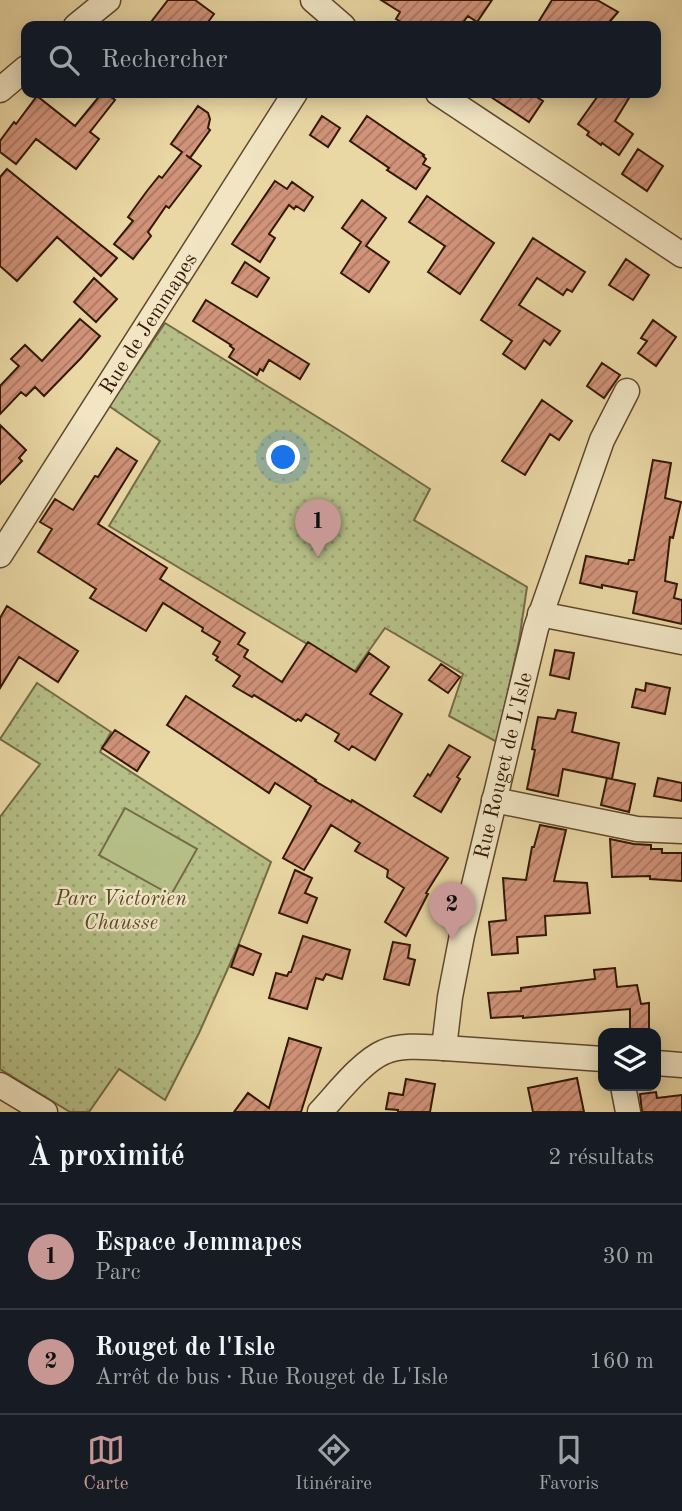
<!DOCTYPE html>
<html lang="fr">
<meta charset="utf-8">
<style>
:root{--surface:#171b24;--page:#20242c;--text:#f1f3f6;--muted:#9ea1a6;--line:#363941;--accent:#c59692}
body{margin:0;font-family:"Old Standard TT",serif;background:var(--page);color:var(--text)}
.controls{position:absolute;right:21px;bottom:21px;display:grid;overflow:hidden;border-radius:14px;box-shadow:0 4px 18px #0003}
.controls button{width:63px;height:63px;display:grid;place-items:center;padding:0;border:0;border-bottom:2px solid var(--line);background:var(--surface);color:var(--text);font:35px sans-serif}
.you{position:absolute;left:284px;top:458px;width:24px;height:24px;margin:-18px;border:5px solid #fff;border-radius:50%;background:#1a73e8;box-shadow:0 0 0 10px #1a73e833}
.badge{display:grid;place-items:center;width:46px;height:46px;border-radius:50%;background:var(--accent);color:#111;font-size:23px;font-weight:700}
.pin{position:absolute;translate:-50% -58px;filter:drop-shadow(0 2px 4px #0008)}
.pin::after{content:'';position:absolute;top:37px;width:24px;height:21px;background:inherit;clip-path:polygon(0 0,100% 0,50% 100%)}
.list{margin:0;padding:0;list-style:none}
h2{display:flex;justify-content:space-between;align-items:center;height:91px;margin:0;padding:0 28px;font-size:30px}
h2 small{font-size:23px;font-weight:400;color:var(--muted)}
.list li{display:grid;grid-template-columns:46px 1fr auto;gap:21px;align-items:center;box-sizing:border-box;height:105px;padding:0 28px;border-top:2px solid var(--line)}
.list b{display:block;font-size:26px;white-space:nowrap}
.list p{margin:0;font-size:23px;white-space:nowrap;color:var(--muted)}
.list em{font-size:23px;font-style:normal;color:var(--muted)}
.icon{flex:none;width:38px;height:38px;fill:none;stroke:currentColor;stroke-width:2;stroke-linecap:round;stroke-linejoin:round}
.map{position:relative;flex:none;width:682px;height:1112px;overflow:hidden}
.search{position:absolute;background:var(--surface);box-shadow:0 4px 18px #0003;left:21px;right:21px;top:21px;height:77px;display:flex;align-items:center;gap:18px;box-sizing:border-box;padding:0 24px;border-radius:14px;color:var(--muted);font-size:26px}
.sheet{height:301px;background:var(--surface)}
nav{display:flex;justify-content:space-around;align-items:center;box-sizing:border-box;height:98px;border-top:2px solid var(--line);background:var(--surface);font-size:19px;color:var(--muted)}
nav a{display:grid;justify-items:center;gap:4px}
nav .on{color:var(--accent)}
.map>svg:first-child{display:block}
.park{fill:url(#park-dots);stroke:#746b46;stroke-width:2}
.pitch{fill:#b5be86;stroke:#746b46;stroke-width:2}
.building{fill:url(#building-hatch);stroke:#331805;stroke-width:2}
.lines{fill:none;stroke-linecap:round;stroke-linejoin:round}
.minor-casing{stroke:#60482d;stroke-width:27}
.minor{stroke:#f1e5c4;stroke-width:24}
.labels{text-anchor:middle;stroke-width:5;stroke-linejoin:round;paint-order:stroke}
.street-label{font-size:21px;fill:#331805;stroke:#f1e5c4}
.park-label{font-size:21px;font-style:italic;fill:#5a4a2c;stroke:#f1e5c4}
</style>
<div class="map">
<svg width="682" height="1112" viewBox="0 0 682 1112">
<defs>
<pattern id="park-dots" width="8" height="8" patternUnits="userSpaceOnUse" patternTransform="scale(1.75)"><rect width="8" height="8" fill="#b5be86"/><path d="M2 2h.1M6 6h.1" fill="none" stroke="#9ca372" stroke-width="1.8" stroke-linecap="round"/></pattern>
<pattern id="building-hatch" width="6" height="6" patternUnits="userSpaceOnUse" patternTransform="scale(1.75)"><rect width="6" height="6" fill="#d1937a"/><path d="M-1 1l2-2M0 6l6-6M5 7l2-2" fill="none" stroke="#aa7762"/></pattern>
</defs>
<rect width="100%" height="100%" fill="#e9d7a4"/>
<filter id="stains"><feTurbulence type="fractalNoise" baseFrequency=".00286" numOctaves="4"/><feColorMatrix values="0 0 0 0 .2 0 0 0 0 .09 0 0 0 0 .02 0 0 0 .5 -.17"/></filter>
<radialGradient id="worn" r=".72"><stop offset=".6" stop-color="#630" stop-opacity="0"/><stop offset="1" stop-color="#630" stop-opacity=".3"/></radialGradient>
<path class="park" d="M165,323L345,434L430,489L414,520L527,587L519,641L497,742L449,716L463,674L385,628L354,672L109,526L160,441L109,406Z
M37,683L111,732L100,752L271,862L238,946L199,1033L165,1100L119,1069L89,1112H70L0,1069V817L40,764L0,739Z"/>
<path class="pitch" d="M125,808L197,849L171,895L99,855Z"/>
<path class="building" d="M168,0H195L214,14L205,26H148Z
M381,0H492L477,22L468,16L460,26H408L396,19L400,12Z
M552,0H597L618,12L606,26H536Z
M102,93H106L115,100L90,132L99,139L76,169L36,139L16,164L0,152V141L14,122L16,124L37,96L75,126Z
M485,93H530L543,101L529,122Z
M600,93H632L615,121L633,134L619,155L602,143L601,145L587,135L589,132L578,124Z
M198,106L208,113L210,119L208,128L210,130L190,158L186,155L201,166L169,208L166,206L148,232L151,236L133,259L114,244L133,221L128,217L147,191L159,176L162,178L182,152L171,144Z
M322,116L340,128L328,147L310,135Z
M367,116L424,155L423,156L426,159L423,164L430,168L416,189L387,170L389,168L350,141Z
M638,149L663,166L647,191L622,174Z
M7,169L117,258L101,276L57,237L17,281L0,266V177Z
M275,181L287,189L292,182L313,197L304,211L296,206L294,209L289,205L269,234L275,238L260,262L232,244Z
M427,196L494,243L460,294L428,272L445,246L409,222Z
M362,200L386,218L366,246L389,262L369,292L341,273L361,242L342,228Z
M533,238L585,272L572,292L567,289L563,295L537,278L519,305L560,331L550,345L544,340L525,369L503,354L512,341L481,320Z
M626,259L649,275L633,300L609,285Z
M245,262L269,278L257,297L232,283Z
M94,278L117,299L96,322L74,302Z
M206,300L309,364L300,379L269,360L263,371L260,369L257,375L229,357L234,349L230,346L231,345L193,321Z
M80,319L100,336L81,358L44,396L35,387L26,396L21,392L0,414V386L19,366L11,359L25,345L42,361Z
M653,320L676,337L656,366L638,353L647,341L641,338Z
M602,363L620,375L604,398L587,386Z
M542,400L572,421L559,440L550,434L525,475L502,461Z
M0,425L26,450L19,458L22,461L0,484Z
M117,448L137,461L98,524L167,568L160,579L245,633L238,644L248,650L244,657L282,682L308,642L356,672L369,653L389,667L370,694L402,714L375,760L352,746L349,750L335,741L339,734L306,714L301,721L298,719L296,721L254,695L252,697L233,686L240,676L216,660L218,657L213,654L220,642L202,631L203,628L163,603L146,631L90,598L96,589L38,552L52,529L40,522L55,499L73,510L95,476L98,477Z
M653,460L671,463L665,498L681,502L673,538L670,537L665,581L677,584L674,598L682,600V624L633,613L637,592L602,585V588L580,583L586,556L628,564L629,560H634Z
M7,606L78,651L58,682L19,657L0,688V618Z
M555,650L574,653L569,679L550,675Z
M441,664L460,677L448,693L429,680Z
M646,683L670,688L665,714L632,707L636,689L645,691Z
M186,696L316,780L315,781L351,802L352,800L448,858L426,893L428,894L406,936L385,922L404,888L387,877L388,870L355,851L360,843L331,825L304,870L283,858L311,806L275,783L269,793L167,725Z
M558,710L576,713L572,732L619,743L612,779L563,769L558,796L527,789L535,750L532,749L538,717L555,719Z
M115,730L149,752L137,771L102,748Z
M449,745L470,757L457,777L460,779L441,812L414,796L428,774L430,776Z
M607,778L635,784L629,812L601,805Z
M658,778L682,783V801L654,796Z
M540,825L566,830L554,881L587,883L590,913L545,916L546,935L517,937L518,953L492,955L489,922L506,920L503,878L526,880L532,847H534Z
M610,839L634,844L651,845V849H662V853H682V881L650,879V876L612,877Z
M295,870L312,878L305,893L317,898L307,923L279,913Z
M303,936L350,950L342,979L326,974L323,980L316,978L307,1009L269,998L276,973L287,976L289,972H291Z
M393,942L410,945L408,958L415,960L409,985L384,979Z
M239,945L261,954L253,975L231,967Z
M615,968L617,987L637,985L641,1004L649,1003V1030H630V1009L523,1018V1016L491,1018L488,993L521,991V988L595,979L594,970Z
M289,1038L321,1048L301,1112H234L248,1093L269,1108Z
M577,1078L584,1112H533L528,1088Z
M406,1079L435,1084L430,1112H398V1110L386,1109L389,1093L403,1095Z
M656,1092L657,1098L682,1095V1112H642L640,1094Z"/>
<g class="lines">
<defs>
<g id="minor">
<path d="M313,0L343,26"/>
<path d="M76,26L108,0"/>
<path d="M0,90L26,68"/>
<path d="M438,93L682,255"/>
<path id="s1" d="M0,555L295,93"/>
<path d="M540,614L682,642"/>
<path d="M494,800L637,829L682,831"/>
<path d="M444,1048L603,1059"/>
<path d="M656,1063L682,1065"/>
<path d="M0,1085L45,1112"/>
<path d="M623,1086L628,1112"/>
<path id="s2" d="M320,1112C336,1095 362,1061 384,1052C402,1044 425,1047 444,1048L450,997L462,935L536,628L602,440L627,391"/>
</g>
</defs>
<use href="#minor" class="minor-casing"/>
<use href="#minor" class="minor"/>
</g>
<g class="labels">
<g class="street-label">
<text dy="7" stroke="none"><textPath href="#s1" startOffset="275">Rue de Jemmapes</textPath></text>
<text dy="7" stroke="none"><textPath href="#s2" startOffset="438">Rue Rouget de L'Isle</textPath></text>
</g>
<g class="park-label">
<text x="121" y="905">Parc Victorien<tspan x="121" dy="24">Chausse</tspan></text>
</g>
</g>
<rect width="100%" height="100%" filter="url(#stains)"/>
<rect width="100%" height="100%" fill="url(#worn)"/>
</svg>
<div class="controls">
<button><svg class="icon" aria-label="layers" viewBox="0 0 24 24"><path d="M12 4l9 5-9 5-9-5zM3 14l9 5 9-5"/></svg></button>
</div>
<div class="you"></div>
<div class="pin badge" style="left:318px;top:557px">1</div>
<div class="pin badge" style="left:452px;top:940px">2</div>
<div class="search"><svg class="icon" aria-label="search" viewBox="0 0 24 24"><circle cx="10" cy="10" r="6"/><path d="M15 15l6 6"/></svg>Rechercher</div>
</div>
<section class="sheet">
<h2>À proximité<small>2 résultats</small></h2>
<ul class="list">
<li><span class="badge">1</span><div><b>Espace Jemmapes</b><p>Parc</p></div><em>30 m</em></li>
<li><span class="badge">2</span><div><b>Rouget de l'Isle</b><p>Arrêt de bus · Rue Rouget de L'Isle</p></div><em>160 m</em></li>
</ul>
</section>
<nav>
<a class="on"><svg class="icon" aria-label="map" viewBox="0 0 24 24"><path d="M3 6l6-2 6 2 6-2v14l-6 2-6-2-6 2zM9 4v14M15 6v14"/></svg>Carte</a>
<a><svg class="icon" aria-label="directions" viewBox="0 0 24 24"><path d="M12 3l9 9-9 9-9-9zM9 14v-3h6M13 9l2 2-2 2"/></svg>Itinéraire</a>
<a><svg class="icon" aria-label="saved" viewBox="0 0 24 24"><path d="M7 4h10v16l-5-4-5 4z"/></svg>Favoris</a>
</nav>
